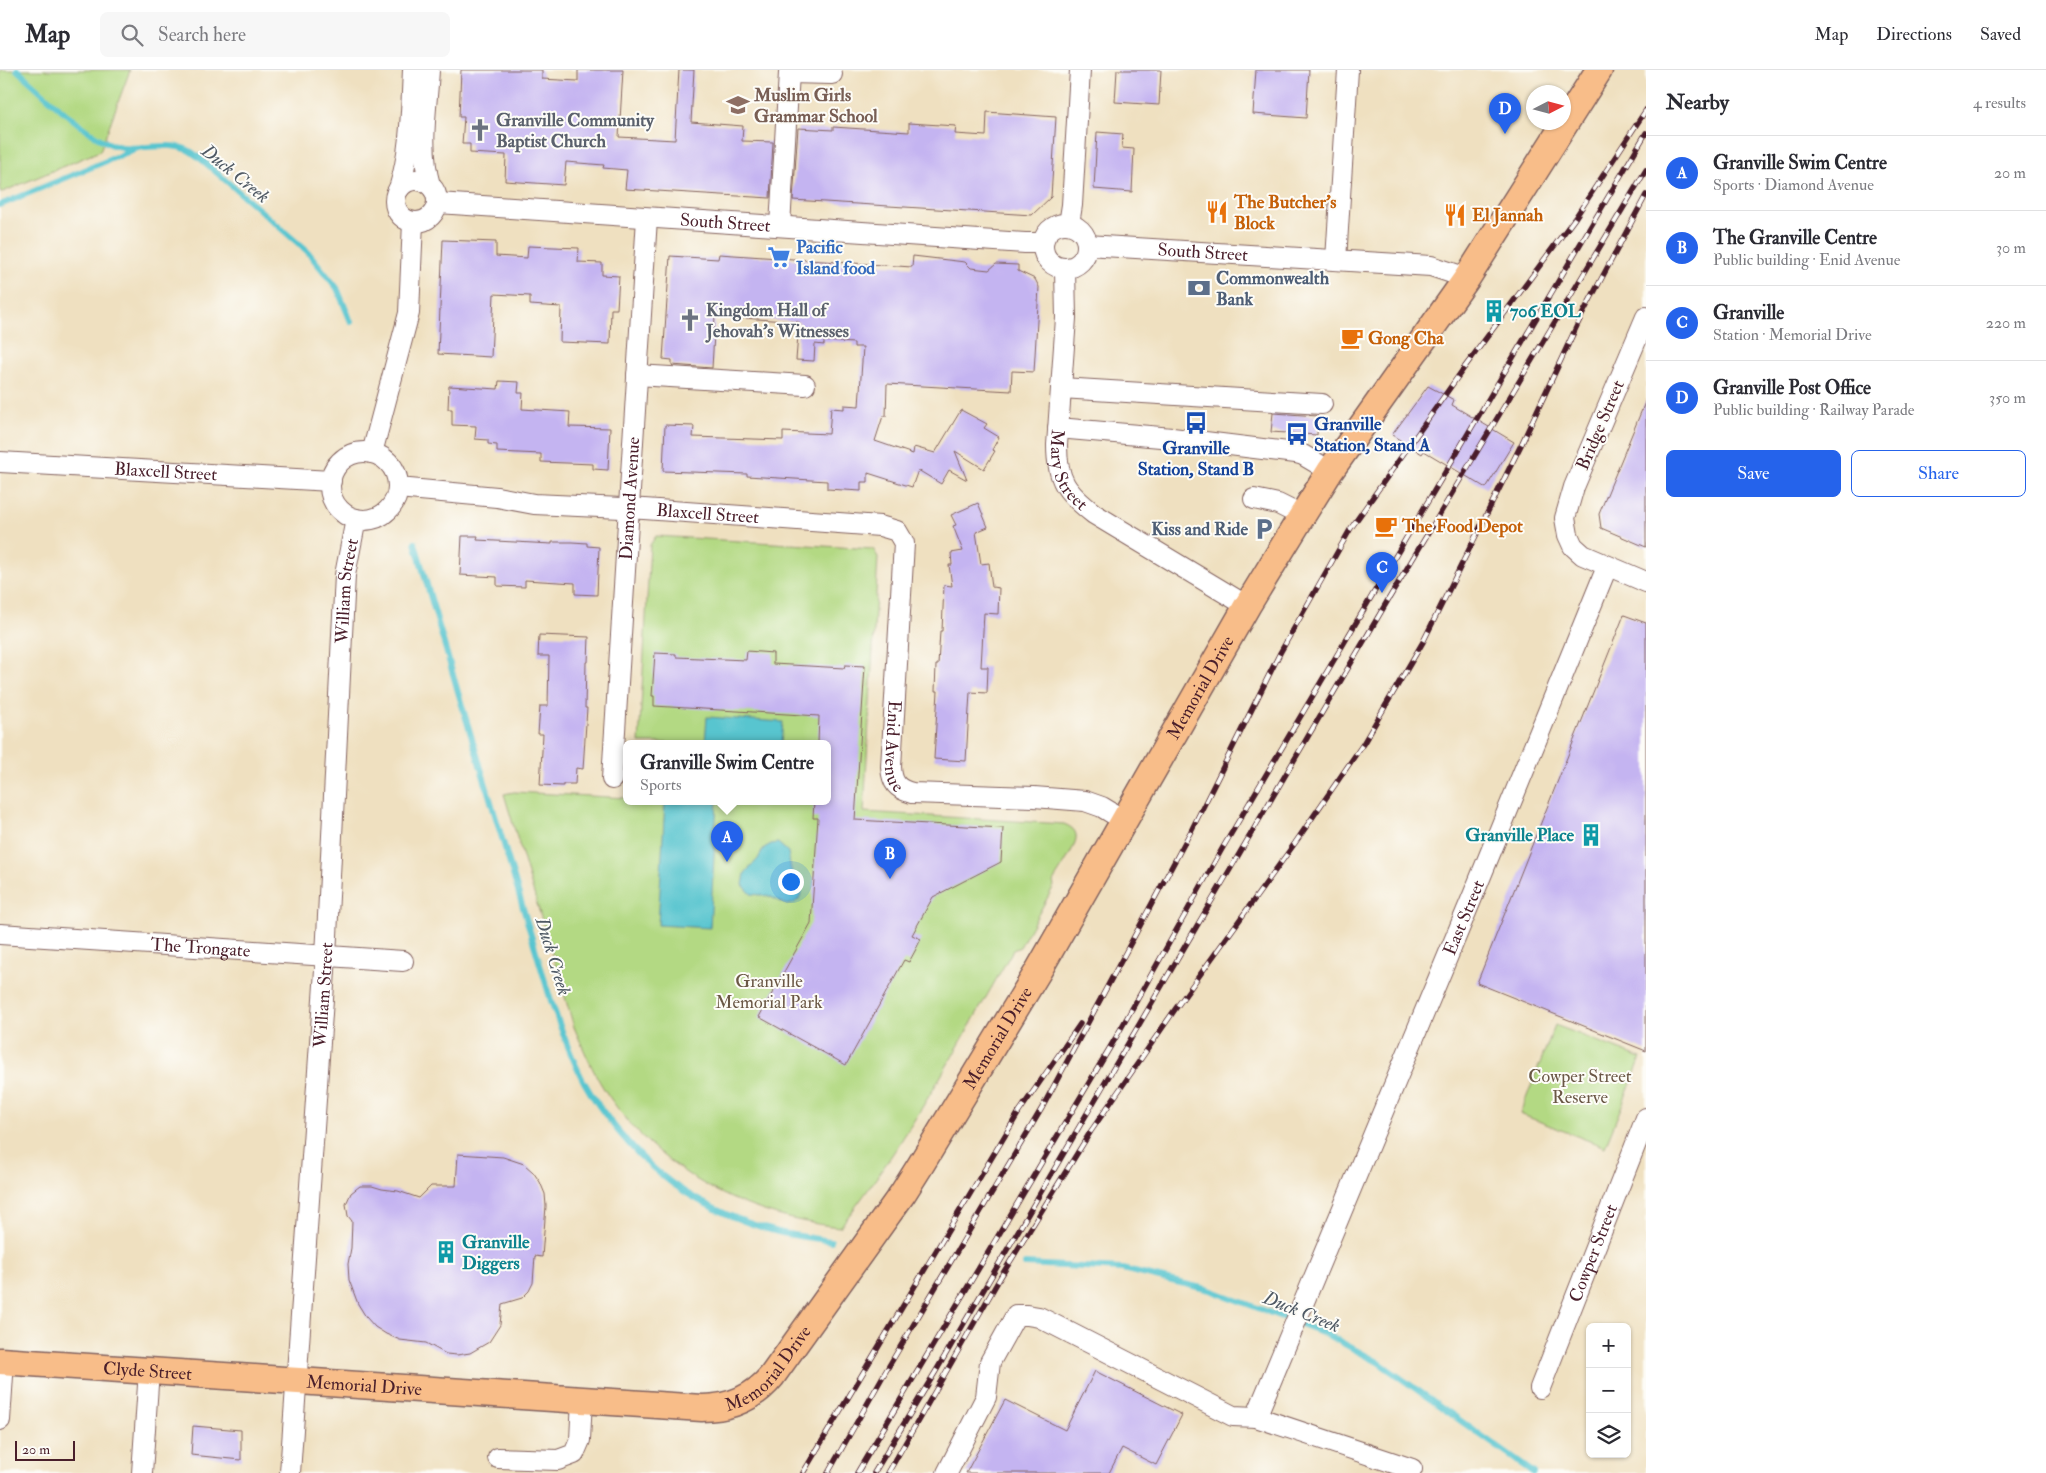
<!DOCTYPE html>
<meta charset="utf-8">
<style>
:root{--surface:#fff;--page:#f7f7f7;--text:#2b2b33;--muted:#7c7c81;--line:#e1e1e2;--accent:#2563eb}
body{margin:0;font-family:"IM FELL Double Pica",serif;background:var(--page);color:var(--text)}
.controls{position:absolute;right:15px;bottom:15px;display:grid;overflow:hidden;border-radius:8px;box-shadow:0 1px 4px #0004}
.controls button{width:45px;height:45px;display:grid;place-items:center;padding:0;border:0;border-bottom:1px solid var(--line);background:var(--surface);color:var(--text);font:25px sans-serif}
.compass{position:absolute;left:1526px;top:15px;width:45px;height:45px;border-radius:50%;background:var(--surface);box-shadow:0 1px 4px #0004;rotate:84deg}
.scale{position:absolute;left:15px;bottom:12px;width:60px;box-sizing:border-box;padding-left:5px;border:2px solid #4a1f2b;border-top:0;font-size:14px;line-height:18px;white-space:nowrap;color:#4a1f2b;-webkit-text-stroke:4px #fdfcf7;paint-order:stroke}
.you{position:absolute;left:790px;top:811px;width:18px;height:18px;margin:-12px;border:4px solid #fff;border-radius:50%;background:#1a73e8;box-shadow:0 0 0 8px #1a73e833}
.badge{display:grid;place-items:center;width:32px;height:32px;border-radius:50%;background:var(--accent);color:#fff;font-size:16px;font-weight:700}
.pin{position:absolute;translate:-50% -41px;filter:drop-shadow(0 1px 2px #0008)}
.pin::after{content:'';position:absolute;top:26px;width:18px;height:15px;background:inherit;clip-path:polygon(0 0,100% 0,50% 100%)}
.popup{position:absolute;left:623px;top:670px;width:208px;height:65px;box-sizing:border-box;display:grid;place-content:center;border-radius:8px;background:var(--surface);filter:drop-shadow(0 1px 4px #0005);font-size:16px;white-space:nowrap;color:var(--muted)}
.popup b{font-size:19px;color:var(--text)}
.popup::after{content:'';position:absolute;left:50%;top:100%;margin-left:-10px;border:10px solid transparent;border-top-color:var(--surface)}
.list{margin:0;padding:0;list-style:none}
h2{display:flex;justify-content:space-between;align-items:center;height:65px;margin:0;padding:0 20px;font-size:21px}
h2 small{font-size:16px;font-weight:400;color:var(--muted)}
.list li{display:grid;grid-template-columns:32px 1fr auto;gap:15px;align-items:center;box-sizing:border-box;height:75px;padding:0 20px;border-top:1px solid var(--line)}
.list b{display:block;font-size:19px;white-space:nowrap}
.list p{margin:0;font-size:16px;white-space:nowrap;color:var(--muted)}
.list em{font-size:16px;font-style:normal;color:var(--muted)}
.actions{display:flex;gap:10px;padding:15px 20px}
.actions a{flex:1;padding:11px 0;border:1px solid var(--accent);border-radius:8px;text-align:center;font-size:18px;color:var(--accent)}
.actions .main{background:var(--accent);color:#fff}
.icon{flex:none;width:28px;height:28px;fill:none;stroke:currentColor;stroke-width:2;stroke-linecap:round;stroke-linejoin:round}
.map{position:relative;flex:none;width:1646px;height:1403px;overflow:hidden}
header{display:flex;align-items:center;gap:30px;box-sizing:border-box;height:70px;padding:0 25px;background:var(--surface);border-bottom:1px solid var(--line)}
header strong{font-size:24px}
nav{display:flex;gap:28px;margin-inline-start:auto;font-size:18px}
.search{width:350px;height:45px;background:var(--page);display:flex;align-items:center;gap:12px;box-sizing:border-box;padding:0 18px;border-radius:8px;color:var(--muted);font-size:19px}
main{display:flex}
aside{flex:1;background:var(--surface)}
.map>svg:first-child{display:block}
.green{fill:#b3d983;stroke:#7e7c57}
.water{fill:#58c5cf;stroke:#51727d}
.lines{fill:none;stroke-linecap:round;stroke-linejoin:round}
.stream{stroke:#58c5cf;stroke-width:6}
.building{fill:#c4b4f1}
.minor-casing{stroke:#84635f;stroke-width:22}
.major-casing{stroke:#84635f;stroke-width:29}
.minor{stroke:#fff;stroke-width:20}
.major{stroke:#f8bd89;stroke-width:26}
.rail-casing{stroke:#4a1f2b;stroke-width:5.5}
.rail{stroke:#fdfcf7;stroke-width:4;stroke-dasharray:11;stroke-linecap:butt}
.labels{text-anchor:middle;stroke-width:4;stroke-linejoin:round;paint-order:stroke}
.education-label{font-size:18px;font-weight:bold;fill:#785e54;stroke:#fdfcf7;text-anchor:start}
.worship-label{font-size:18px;font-weight:bold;fill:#5b616d;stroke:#fdfcf7;text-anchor:start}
.food-label{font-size:18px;font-weight:bold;fill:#c56008;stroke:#fdfcf7;text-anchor:start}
.street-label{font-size:18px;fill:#4a1f2b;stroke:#fdfcf7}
.shop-label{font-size:18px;font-weight:bold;fill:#366cbe;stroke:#fdfcf7;text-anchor:start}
.service-label{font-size:18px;font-weight:bold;fill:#4e5e75;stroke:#fdfcf7;text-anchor:start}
.culture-label{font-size:18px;font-weight:bold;fill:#0d838f;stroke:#fdfcf7;text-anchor:start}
.transit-label{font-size:18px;font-weight:bold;fill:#164399;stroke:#fdfcf7;text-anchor:start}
.park-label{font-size:18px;fill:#6a5745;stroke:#fdfcf7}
.water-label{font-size:19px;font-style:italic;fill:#4f5964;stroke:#fdfcf7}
</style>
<header>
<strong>Map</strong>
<div class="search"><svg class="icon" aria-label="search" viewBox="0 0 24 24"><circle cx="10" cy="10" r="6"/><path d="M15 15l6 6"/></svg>Search here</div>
<nav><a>Map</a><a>Directions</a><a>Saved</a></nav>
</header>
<main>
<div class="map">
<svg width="1646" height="1403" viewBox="0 0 1646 1403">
<rect width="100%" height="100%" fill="#fdfcf7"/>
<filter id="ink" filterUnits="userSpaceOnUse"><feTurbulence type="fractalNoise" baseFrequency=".02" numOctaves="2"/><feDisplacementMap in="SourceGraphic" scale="10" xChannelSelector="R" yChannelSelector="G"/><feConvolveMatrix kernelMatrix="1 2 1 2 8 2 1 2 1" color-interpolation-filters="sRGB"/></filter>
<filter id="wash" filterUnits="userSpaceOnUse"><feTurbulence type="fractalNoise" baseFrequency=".0096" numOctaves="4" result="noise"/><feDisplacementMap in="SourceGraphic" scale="20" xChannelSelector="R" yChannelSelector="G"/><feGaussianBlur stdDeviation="1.12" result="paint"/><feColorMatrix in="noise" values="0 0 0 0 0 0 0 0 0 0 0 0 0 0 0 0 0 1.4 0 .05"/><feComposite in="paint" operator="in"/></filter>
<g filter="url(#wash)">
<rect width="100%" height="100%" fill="#efe0c0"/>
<path class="green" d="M0,0H130L100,81L0,123Z
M656,466L873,479L878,487L864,742L1064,754C1069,756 1075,759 1076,765C1078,775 1058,803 1053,812L1054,816L1020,877L1013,880C959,974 908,1071 840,1157C744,1147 658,1102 604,1019C592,1000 583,978 574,957L504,724L514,722L627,728V731H827V673H639L650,475Z
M1555,955L1641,988L1605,1077L1520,1044Z"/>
<path class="water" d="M707,647L783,652L781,673H705Z
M665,731H717L710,858L658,855Z
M778,773L788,782L791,800L800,815L802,821L799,829L794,833L787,835L769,826L751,824L743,815L745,803L758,789L764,778L771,774Z"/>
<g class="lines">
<path class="stream" d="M17,0C41,21 80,60 108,73C135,85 163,69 188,80C192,82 197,86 201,89L307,181L337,218L351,252
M0,135L133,80
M415,473L458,622L551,931C561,958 570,986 584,1012C600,1041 633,1082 659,1103C692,1131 736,1151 778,1162C795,1166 813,1168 831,1171
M1025,1194L1122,1199L1210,1220L1324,1263L1378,1292L1534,1403"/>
</g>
<g id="blocks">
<path class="building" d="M461,0H542V9L578,11V0H623L619,67L675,70L679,0H694L691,52L743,56L742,71L773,72L770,128L625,119L627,100L603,98L604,95L566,92L564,115L505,111L506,85L470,83V74H462L464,47H459Z
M1117,0H1161L1159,35L1115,32Z
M1256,0H1309L1306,48L1253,44Z
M987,42L1056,47L1051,127L1032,145L793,130L798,58L833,60V57L909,62V53L956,56L955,64L986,66Z
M1097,62L1123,64L1122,78L1134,79L1132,122L1094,119Z
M443,170L496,172V186L527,188L528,176L579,178L578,192L602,193V205L619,206L617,239H611L610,274L560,272L561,237L530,235V226L494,224L491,287L438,284Z
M719,184L912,197L913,186L965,192L971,198L989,200L996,194L1018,195V201L1035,209L1039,217L1034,302L1012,301L1011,321L887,314L886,346H883L875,371L913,384L914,377L935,383L961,340L987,354L984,358L999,367L992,380L995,381L984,399L955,381L967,410L949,400L941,414L918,400L912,417L868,403V412H861V421L827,419V411L747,406V404L663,401L665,355L694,356L693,367L783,370V362L829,364L831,338L844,339V335L859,336L863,277H854V273L824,271V275L815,274L814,291L796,290L799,252L715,246L712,298L672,295V290L663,289L670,186L718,189Z
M499,311L519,312L518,323H523L522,339L570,342L569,357L610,358L608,400L593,399V394L541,392V384L497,382V375L488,374V370L475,369L476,356L452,355V339H448L449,316L498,319Z
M1428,316L1454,330L1452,335L1514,372L1486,418L1424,381L1422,384L1392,365Z
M1646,330V477L1601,458L1599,444Z
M1273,343L1318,346L1317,365L1271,362Z
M978,433L988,457L976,462L981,494L989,493L992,517L999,518L998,544L984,543L981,597H988L987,623L970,622L966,691L934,689L938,621H935L936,595H938L940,561H942L944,515L952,516L949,495H952L951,483L963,481L953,456L956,455L951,445Z
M462,466H478L477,470L552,474V472H572L587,473V476L599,477L597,525L575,524V513L525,510V517L497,516V507L460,505Z
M1624,545L1646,553V981L1477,913Z
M539,565L589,567L588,592H586L585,638H587L583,699L576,698L575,714H563V716L540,715L543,664H538L540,636H548L549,586H538Z
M747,581L773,583V594L844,598L845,595L865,596L855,750L1003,758L1001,792L933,827L912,865L921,869L915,881L909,892L904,890L846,995L759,947L811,853L818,748H813L814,731H827V673H818L819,646L654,636V626H652L655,583L676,584V587L746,590Z
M458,1084L503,1087L524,1094L533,1102L540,1112L545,1124L546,1136L542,1187L535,1186L533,1213L529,1221L522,1228L502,1234L500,1255L489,1272L470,1283L457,1285L446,1284L426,1273L400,1270L386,1264L375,1257L366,1247L358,1234L349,1210L348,1194L351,1178L352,1151L348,1146L346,1134L351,1123L360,1116H372L382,1119L398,1121L419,1128L431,1116H456Z
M1095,1301L1182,1345L1156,1395L1122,1378L1109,1403H966L1005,1330L1065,1360Z
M193,1356L241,1360V1390L191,1385Z"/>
</g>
</g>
<g filter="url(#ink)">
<use href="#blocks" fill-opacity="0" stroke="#84635f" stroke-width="1"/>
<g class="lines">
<defs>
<g id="minor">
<path d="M429,0C427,37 419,78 430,115"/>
<circle cx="416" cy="131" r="21"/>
<path d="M399,119C411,80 411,40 413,0"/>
<path id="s1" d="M438,133L1025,173H1042"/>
<circle cx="1065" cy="176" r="22"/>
<path d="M1069,154L1072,135L1080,0"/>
<path d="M780,156L789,3L832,4"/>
<path id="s2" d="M1087,175L1431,196L1467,208"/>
<path d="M1336,190L1348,0"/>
<path id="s3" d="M1065,199L1066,248L1057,375C1057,411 1066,422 1094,444L1247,536"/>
<path d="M1646,247L1574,417L1565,448L1568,465L1573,476L1583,485L1646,512"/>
<path d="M637,305L805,315"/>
<path d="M1061,318L1322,334"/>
<path d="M1058,358L1172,368L1296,383L1303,385L1330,401"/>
<circle cx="364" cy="416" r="34"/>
<path d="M372,383L409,243L413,152"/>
<path id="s4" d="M0,392L331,411"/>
<path id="s5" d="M398,418L497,427L534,434L644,439L880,456L897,461L904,473L891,697C892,713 897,719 912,723L1034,727L1085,731L1102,737L1125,751"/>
<path d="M1254,429L1278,434L1302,446"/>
<path id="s6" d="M612,709L647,148"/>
<path id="s7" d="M0,864L403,891"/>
<path id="s8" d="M1540,1318L1646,1048"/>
<path id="s9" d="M1256,1347L1474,823L1607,497"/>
<path d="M0,1350L4,1291"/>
<path d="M498,1388L558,1390L574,1384L580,1370L582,1329"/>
<path d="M142,1403L149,1300"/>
<path id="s10" d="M290,1403L326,886L345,505L356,449"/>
<path d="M947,1403L986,1327L990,1292L1016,1245H1027L1039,1247L1233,1346L1256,1347L1412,1399"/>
</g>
<g id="major">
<path id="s11" d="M0,1291L702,1338C731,1338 754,1328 772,1306L903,1123L920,1096L1037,903L1247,536L1302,446L1330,401L1467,208L1599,0"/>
</g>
</defs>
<use href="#minor" class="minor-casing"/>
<use href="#major" class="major-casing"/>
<use href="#minor" class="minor"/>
<use href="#major" class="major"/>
<defs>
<path id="rail" d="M803,1403L1019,1042L1080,954
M828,1403L883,1306L1042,1038L1192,759L1280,583L1351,458L1464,298L1575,148L1646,40
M857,1403L1115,969L1222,779L1646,63
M874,1403L936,1301L1388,530L1646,100
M888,1403L1000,1208L1091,1061L1176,938L1295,773L1363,674L1423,572L1522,373L1581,247L1646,125"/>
</defs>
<use href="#rail" class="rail-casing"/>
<use href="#rail" class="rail"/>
</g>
</g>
<defs>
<symbol id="school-bare" viewBox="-9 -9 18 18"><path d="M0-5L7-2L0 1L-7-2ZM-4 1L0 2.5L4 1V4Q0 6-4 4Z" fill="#8d6e63" stroke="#fdfcf7" stroke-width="2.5" paint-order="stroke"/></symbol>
<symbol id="church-bare" viewBox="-9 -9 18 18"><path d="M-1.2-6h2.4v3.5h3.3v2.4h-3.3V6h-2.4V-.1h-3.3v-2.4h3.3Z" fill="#6b7280" stroke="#fdfcf7" stroke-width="2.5" paint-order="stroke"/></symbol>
<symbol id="restaurant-bare" viewBox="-9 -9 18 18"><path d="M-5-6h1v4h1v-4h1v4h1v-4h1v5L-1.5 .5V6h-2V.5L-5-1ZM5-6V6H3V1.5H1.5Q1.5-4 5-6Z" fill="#e8710a" stroke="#fdfcf7" stroke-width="2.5" paint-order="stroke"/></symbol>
<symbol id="supermarket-bare" viewBox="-9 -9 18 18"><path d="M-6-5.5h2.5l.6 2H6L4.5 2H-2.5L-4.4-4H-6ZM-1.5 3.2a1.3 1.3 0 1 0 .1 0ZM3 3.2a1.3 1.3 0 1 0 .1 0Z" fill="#3f7fe0" stroke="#fdfcf7" stroke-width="2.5" paint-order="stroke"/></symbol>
<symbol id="bank-bare" viewBox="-9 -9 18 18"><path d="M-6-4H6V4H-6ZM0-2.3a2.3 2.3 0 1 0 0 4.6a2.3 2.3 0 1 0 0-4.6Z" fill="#5c6f8a" stroke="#fdfcf7" stroke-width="2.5" paint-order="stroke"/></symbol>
<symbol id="building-bare" viewBox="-9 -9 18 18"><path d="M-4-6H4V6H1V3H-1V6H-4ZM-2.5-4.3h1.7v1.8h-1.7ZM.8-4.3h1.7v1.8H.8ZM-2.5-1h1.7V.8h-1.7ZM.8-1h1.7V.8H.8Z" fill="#0f9aa8" stroke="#fdfcf7" stroke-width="2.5" paint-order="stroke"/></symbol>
<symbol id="cafe-bare" viewBox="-9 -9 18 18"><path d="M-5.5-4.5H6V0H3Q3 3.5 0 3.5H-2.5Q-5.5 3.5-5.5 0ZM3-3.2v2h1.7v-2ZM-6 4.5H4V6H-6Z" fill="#e8710a" stroke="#fdfcf7" stroke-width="2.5" paint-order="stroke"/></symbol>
<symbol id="bus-bare" viewBox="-9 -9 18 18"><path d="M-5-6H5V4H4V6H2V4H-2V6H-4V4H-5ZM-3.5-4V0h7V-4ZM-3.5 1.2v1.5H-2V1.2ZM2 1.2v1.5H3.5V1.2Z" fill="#1a4fb4" stroke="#fdfcf7" stroke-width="2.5" paint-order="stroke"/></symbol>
<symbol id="parking-bare" viewBox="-9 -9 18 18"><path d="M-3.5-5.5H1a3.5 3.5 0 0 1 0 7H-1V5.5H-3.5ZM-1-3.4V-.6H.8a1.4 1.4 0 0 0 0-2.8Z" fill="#5c6f8a" stroke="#fdfcf7" stroke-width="2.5" paint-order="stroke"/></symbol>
</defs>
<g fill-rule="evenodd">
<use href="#school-bare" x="722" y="19" width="32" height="32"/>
<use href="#church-bare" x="464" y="44" width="32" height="32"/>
<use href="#restaurant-bare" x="1201" y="126" width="32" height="32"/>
<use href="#restaurant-bare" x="1439" y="129" width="32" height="32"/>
<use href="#supermarket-bare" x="763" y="171" width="32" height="32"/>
<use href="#bank-bare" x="1183" y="202" width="32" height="32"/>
<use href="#building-bare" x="1478" y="225" width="32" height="32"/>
<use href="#church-bare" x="674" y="234" width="32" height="32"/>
<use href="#cafe-bare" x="1336" y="252" width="32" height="32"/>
<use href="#bus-bare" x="1180" y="337" width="32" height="32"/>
<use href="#bus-bare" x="1281" y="348" width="32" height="32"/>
<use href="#cafe-bare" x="1370" y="440" width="32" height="32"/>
<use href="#parking-bare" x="1248" y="443" width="32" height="32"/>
<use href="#building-bare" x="1575" y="749" width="32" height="32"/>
<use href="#building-bare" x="430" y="1166" width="32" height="32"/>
</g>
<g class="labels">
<g class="education-label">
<text x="754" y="31">Muslim Girls<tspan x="754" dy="21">Grammar School</tspan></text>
</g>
<g class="worship-label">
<text x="496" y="56">Granville Community<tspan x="496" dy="21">Baptist Church</tspan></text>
<text x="706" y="246">Kingdom Hall of<tspan x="706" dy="21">Jehovah's Witnesses</tspan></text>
</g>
<g class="food-label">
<text x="1234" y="138">The Butcher's<tspan x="1234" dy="21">Block</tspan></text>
<text x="1472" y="151">El Jannah</text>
<text x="1368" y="274">Gong Cha</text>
<text x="1402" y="462">The Food Depot</text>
</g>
<g class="street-label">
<text dy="6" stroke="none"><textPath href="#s1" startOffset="288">South Street</textPath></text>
<text dy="6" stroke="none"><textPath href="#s2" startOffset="116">South Street</textPath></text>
<text transform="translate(1600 355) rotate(-67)" y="6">Bridge Street</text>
<text dy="6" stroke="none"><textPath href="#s3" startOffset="204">Mary Street</textPath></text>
<text dy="6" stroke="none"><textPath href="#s4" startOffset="166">Blaxcell Street</textPath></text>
<text dy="6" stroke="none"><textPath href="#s6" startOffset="281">Diamond Avenue</textPath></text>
<text dy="6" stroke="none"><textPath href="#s5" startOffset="311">Blaxcell Street</textPath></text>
<text dy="6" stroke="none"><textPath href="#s10" startOffset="884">William Street</textPath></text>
<text dy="6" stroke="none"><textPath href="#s11" startOffset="1595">Memorial Drive</textPath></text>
<text dy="6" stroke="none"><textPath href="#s5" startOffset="719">Enid Avenue</textPath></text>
<text dy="6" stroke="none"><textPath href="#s9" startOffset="541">East Street</textPath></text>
<text dy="6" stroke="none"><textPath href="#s7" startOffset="201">The Trongate</textPath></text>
<text dy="6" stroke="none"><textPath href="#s10" startOffset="479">William Street</textPath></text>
<text dy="6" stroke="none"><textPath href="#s11" startOffset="1190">Memorial Drive</textPath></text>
<text dy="6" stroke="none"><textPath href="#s8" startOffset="145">Cowper Street</textPath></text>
<text dy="6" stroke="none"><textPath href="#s11" startOffset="785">Memorial Drive</textPath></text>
<text dy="6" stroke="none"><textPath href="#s11" startOffset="148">Clyde Street</textPath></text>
<text dy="6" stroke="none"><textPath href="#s11" startOffset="365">Memorial Drive</textPath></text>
</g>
<g class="shop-label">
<text x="796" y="183">Pacific<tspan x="796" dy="21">Island food</tspan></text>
</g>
<g class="service-label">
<text x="1216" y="214">Commonwealth<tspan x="1216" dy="21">Bank</tspan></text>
<text x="1248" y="465" text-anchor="end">Kiss and Ride</text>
</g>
<g class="culture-label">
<text x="1510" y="247">706 EOL</text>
<text x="1574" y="771" text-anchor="end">Granville Place</text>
<text x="462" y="1178">Granville<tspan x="462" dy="21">Diggers</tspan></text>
</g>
<g class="transit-label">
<text x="1314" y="360">Granville<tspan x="1314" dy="21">Station, Stand A</tspan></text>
<text x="1196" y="384" text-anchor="middle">Granville<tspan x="1196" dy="21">Station, Stand B</tspan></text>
</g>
<g class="park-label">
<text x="769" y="917">Granville<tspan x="769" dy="21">Memorial Park</tspan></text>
<text x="1580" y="1012">Cowper Street<tspan x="1580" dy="21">Reserve</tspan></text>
</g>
<g class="water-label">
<text transform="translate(236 103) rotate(39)" y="7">Duck Creek</text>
<text transform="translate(554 886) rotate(73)" y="7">Duck Creek</text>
<text transform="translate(1302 1241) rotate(22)" y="7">Duck Creek</text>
</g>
</g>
</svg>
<div class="controls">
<button>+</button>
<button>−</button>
<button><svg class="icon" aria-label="layers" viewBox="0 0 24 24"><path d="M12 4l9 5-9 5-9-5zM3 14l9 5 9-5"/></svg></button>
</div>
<svg class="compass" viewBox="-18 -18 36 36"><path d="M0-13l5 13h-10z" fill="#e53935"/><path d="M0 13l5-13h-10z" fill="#7c7c81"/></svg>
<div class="scale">20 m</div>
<div class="you"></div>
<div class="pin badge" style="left:727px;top:792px">A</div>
<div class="popup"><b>Granville Swim Centre</b>Sports</div>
<div class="pin badge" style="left:890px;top:809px">B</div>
<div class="pin badge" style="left:1382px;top:523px">C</div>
<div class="pin badge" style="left:1505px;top:64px">D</div>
</div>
<aside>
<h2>Nearby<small>4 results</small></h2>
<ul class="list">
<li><span class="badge">A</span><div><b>Granville Swim Centre</b><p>Sports · Diamond Avenue</p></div><em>20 m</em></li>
<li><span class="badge">B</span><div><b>The Granville Centre</b><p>Public building · Enid Avenue</p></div><em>30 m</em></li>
<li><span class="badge">C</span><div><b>Granville</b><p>Station · Memorial Drive</p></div><em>220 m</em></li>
<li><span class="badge">D</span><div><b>Granville Post Office</b><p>Public building · Railway Parade</p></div><em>350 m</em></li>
</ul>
<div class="actions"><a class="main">Save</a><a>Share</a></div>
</aside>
</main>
